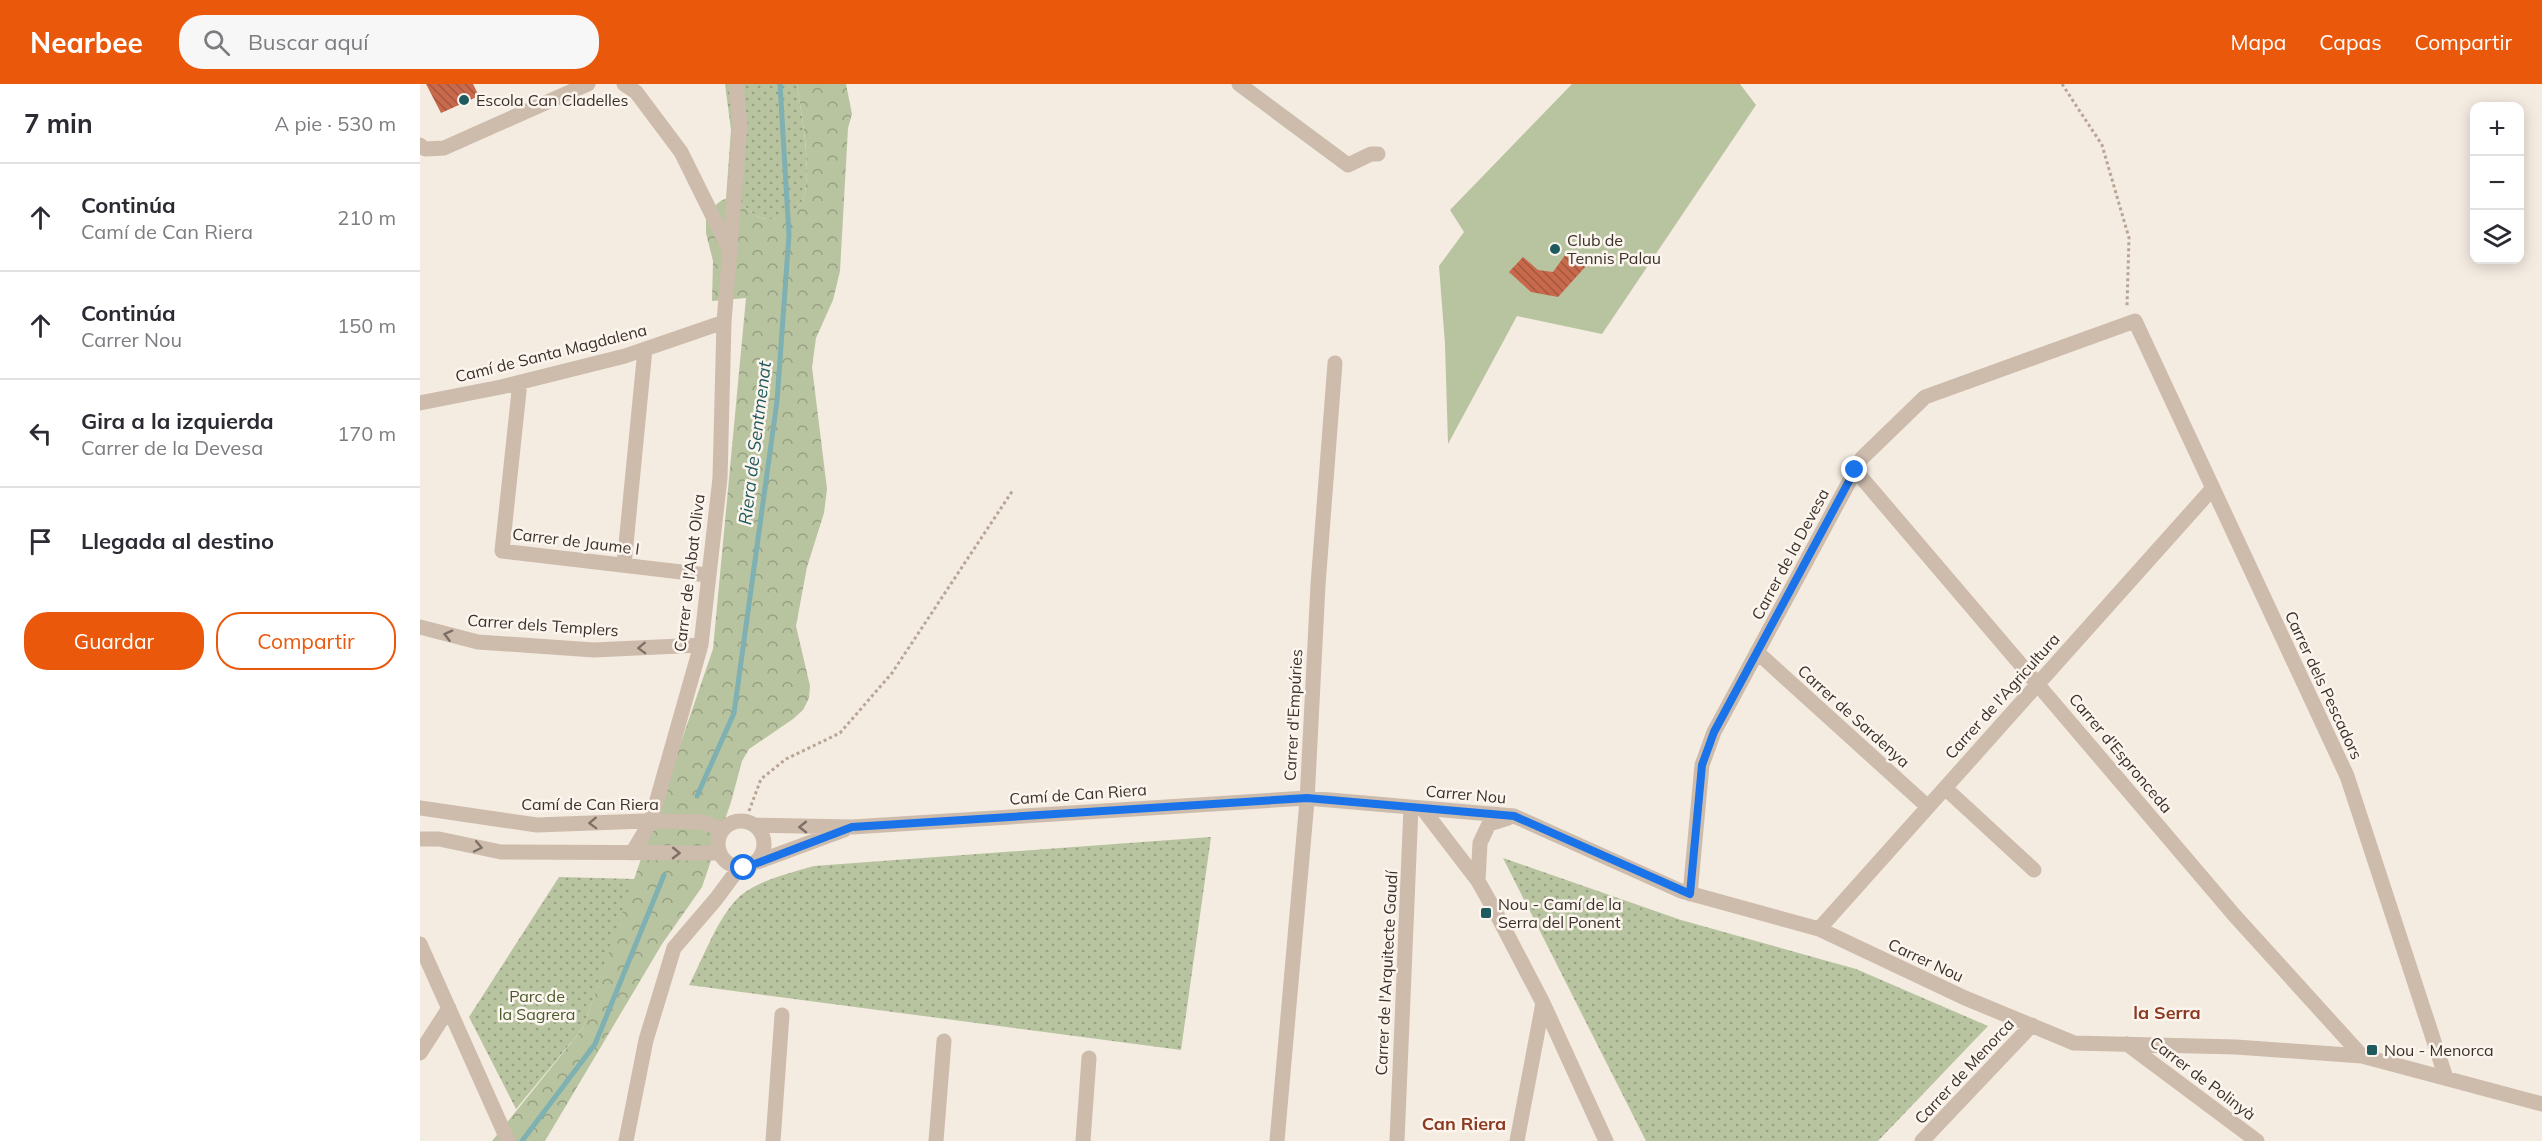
<!DOCTYPE html>
<html lang="es">
<meta charset="utf-8">
<style>
:root{--surface:#fff;--page:#f7f7f7;--text:#2b2b33;--muted:#7c7c81;--line:#e1e1e2;--accent:#ea580c}
body{margin:0;font-family:Mulish,sans-serif;background:var(--page);color:var(--text)}
.controls{position:absolute;right:18px;top:18px;display:grid;overflow:hidden;border-radius:12px;box-shadow:0 3px 15px #0003}
.controls button{width:54px;height:54px;display:grid;place-items:center;padding:0;border:0;border-bottom:2px solid var(--line);background:var(--surface);color:var(--text);font:30px sans-serif}
.stop{position:absolute;width:18px;height:18px;margin:-14px;border:4px solid #1a73e8;border-radius:50%;background:#fff}
.stop.end{background:#1a73e8;border-color:#fff;box-shadow:0 2px 6px #0008}
.list{margin:0;padding:0;list-style:none}
h2{display:flex;justify-content:space-between;align-items:center;height:78px;margin:0;padding:0 24px;font-size:26px}
h2 small{font-size:20px;font-weight:400;color:var(--muted)}
.list li{display:grid;grid-template-columns:39px 1fr auto;gap:18px;align-items:center;box-sizing:border-box;height:108px;padding:0 24px;border-top:2px solid var(--line)}
.list b{display:block;font-size:22px;white-space:nowrap}
.list p{margin:0;font-size:20px;white-space:nowrap;color:var(--muted)}
.list em{font-size:20px;font-style:normal;color:var(--muted)}
.actions{display:flex;gap:12px;padding:18px 24px}
.actions a{flex:1;padding:14px 0;border:2px solid var(--accent);border-radius:24px;text-align:center;font-size:21px;color:var(--accent)}
.actions .main{background:var(--accent);color:#fff}
.icon{flex:none;width:33px;height:33px;fill:none;stroke:currentColor;stroke-width:2;stroke-linecap:round;stroke-linejoin:round}
.map{position:relative;flex:none;width:2122px;height:1057px;overflow:hidden}
header{display:flex;align-items:center;gap:36px;box-sizing:border-box;height:84px;padding:0 30px;background:var(--accent);color:#fff}
header strong{font-size:28px}
nav{display:flex;gap:33px;margin-inline-start:auto;font-size:21px}
.search{width:420px;height:54px;background:var(--page);display:flex;align-items:center;gap:15px;box-sizing:border-box;padding:0 21px;border-radius:24px;color:var(--muted);font-size:22px}
main{display:flex}
aside{flex:1;background:var(--surface)}
.map>svg:first-child{display:block}
.green{fill:url(#green-dots)}
.forest{fill:url(#forest-crowns)}
.pitch{fill:#b8c4a0}
.lines{fill:none;stroke-linecap:round;stroke-linejoin:round}
.stream{stroke:#7fb0b2;stroke-width:5}
.building{fill:url(#building-back-hatch)}
.path{stroke:#b9a596;stroke-width:3;stroke-dasharray:3 3;stroke-linecap:butt}
.minor{stroke:#cdbbac;stroke-width:15}
.oneway{stroke:#7d6f65}
.route{stroke:#1a73e8;stroke-width:8}
.poi-dot{fill:#1f5a5e;stroke:#fbf5ee;stroke-width:2}
.labels{text-anchor:middle;stroke-width:5;stroke-linejoin:round;paint-order:stroke}
.poi-label{font-size:16px;fill:#3b302b;stroke:#fbf5ee;text-anchor:start}
.street-label{font-size:16px;fill:#3b302b;stroke:#fbf5ee}
.park-label{font-size:16px;fill:#4a5a2e;stroke:#fbf5ee}
.water-label{font-size:18px;font-style:italic;fill:#1f5a5e;stroke:#fbf5ee}
.neighbourhood-label{font-size:18px;font-weight:bold;fill:#8c3b22;stroke:#fbf5ee}
</style>
<header>
<strong>Nearbee</strong>
<div class="search"><svg class="icon" aria-label="search" viewBox="0 0 24 24"><circle cx="10" cy="10" r="6"/><path d="M15 15l6 6"/></svg>Buscar aquí</div>
<nav><a>Mapa</a><a>Capas</a><a>Compartir</a></nav>
</header>
<main>
<aside>
<h2>7 min<small>A pie · 530 m</small></h2>
<ul class="list">
<li><svg class="icon" aria-label="ahead" viewBox="0 0 24 24"><path d="M12 20V5M6 11l6-6 6 6"/></svg><div><b>Continúa</b><p>Camí de Can Riera</p></div><em>210 m</em></li>
<li><svg class="icon" aria-label="ahead" viewBox="0 0 24 24"><path d="M12 20V5M6 11l6-6 6 6"/></svg><div><b>Continúa</b><p>Carrer Nou</p></div><em>150 m</em></li>
<li><svg class="icon" aria-label="left" viewBox="0 0 24 24"><path d="M17 20v-9H6M10 6l-5 5 5 5"/></svg><div><b>Gira a la izquierda</b><p>Carrer de la Devesa</p></div><em>170 m</em></li>
<li><svg class="icon" aria-label="arrive" viewBox="0 0 24 24"><path d="M6 21V4h12l-3 4 3 4H6"/></svg><div><b>Llegada al destino</b></div></li>
</ul>
<div class="actions"><a class="main">Guardar</a><a>Compartir</a></div>
</aside>
<div class="map">
<svg width="2122" height="1057" viewBox="0 0 2122 1057">
<defs>
<pattern id="green-dots" width="8" height="8" patternUnits="userSpaceOnUse" patternTransform="scale(1.5)"><rect width="8" height="8" fill="#b8c4a0"/><path d="M2 2h.1M6 6h.1" fill="none" stroke="#97a083" stroke-width="1.8" stroke-linecap="round"/></pattern>
<pattern id="forest-crowns" width="20" height="18" patternUnits="userSpaceOnUse" patternTransform="scale(1.5)"><rect width="20" height="18" fill="#b8c4a0"/><path d="M2 6a3 3 0 1 1 6 0M12 15a3 3 0 1 1 6 0" fill="none" stroke="#97a083"/></pattern>
<pattern id="building-back-hatch" width="6" height="6" patternUnits="userSpaceOnUse" patternTransform="scale(1.5)"><rect width="6" height="6" fill="#c8694b"/><path d="M-1 5l2 2M0 0l6 6M5-1l2 2" fill="none" stroke="#a4573f"/></pattern>
</defs>
<rect width="100%" height="100%" fill="#f4ebe1"/>
<path class="green" d="M305,0H377C381,29 393,88 383,115C378,128 363,135 349,135C329,136 324,112 306,115L311,46Z
M791,753L761,966L269,901C283,875 298,832 320,812C339,796 370,789 394,782Z
M1083,774L1261,836L1436,885L1568,942L1458,1057H1226Z
M139,793L215,795L163,944L96,1025L49,933Z"/>
<path class="forest" d="M377,0H426L432,30L428,44L420,187L413,216L396,254L392,283L407,405L404,429L387,483L376,542L390,602L389,614L383,626L373,635L329,665L322,677L311,718L282,803L242,860L125,1057H72L163,944L293,565L326,214L292,217L293,177L286,149V133C292,125 299,114 311,114C323,114 330,136 349,135C363,134 378,128 383,115C393,87 381,29 377,0Z"/>
<path class="pitch" d="M1152,0H1320L1336,21L1182,250L1097,232L1028,360L1025,260L1019,182L1044,148L1030,126Z"/>
<g class="lines">
<path class="stream" d="M277,712L314,629L357,317L369,151L360,0
M102,1057L175,960L244,791"/>
</g>
<path class="building" d="M6,0H53L59,12L21,29Z
M1148,167L1167,181L1138,213L1111,208L1089,188L1103,173L1118,186L1133,188Z"/>
<g class="lines">
<path class="path" d="M1642,0L1682,61L1709,154L1707,222
M329,727L341,695L366,675L420,649L472,589L593,406"/>
<path class="minor" d="M204,0L216,8L261,68L309,165
M819,0L928,81L951,70H958
M0,61L5,65L24,64L168,0
M100,298L82,467L287,491
M0,319L81,303L205,272L304,238
M1435,386L1815,832L1942,972
M204,481L225,265
M0,543L58,558L174,566L281,561
M1337,568L1508,723
M1525,704L1614,786
M0,724L117,741L225,737L283,738L303,746
M1002,724L1058,797L1075,827L1123,919L1186,1057
M298 760a23 23 0 1 1 46 0a23 23 0 1 1-46 0Z
M335,741L432,743L887,714L1094,732L1261,807L1399,845L1545,914L1654,959L1816,963L1942,972L2122,1020
M0,755H19L81,768L300,769
M212,769L231,737L281,561L300,394L304,238L320,41L316,0
M337,778L424,746
M1058,797L1060,759L1069,740L1088,734
M1270,810L1282,681L1294,648L1442,374L1505,313L1715,237L1927,692L2026,994
M1399,845L1793,404
M0,860L88,1057
M1707,960L1837,1057
M0,969L29,924
M206,1057L226,956L254,864L296,815L319,784
M353,1057L362,931
M516,1057L524,957
M663,1057L669,974
M857,1057L887,717L898,501L915,279
M977,1057L991,723
M1097,1057L1123,919
M1502,1057L1612,941"/>
</g>
<defs><path id="oneway-chevron" d="M-2-3.5L2.5 0L-2 3.5" fill="none" stroke-width="1.6" stroke-linecap="round" stroke-linejoin="round" transform="scale(1.5)"/></defs>
<g class="oneway">
<use href="#oneway-chevron" transform="translate(28 551) rotate(-166)"/>
<use href="#oneway-chevron" transform="translate(222 564) rotate(178)"/>
<use href="#oneway-chevron" transform="translate(173 739) rotate(178)"/>
<use href="#oneway-chevron" transform="translate(383 743) rotate(179)"/>
<use href="#oneway-chevron" transform="translate(58 763) rotate(12)"/>
<use href="#oneway-chevron" transform="translate(256 769) rotate(1)"/>
</g>
<g class="lines">
<path class="route" d="M324,784L432,743L887,714L1094,732L1270,810L1282,681L1294,648L1435,386"/>
</g>
<g class="poi-dot">
<circle cx="44" cy="16" r="6"/>
<circle cx="1135" cy="165" r="6"/>
<rect x="1060" y="823" width="12" height="12" rx="3"/>
<rect x="1946" y="960" width="12" height="12" rx="3"/>
</g>
<g class="labels">
<g class="poi-label">
<text x="56" y="22">Escola Can Cladelles</text>
<text x="1147" y="162">Club de<tspan x="1147" dy="18">Tennis Palau</tspan></text>
<text x="1078" y="826">Nou - Camí de la<tspan x="1078" dy="18">Serra del Ponent</tspan></text>
<text x="1964" y="972">Nou - Menorca</text>
</g>
<g class="street-label">
<text transform="translate(131 269) rotate(-14)" y="6">Camí de Santa Magdalena</text>
<text transform="translate(156 457) rotate(7)" y="6">Carrer de Jaume I</text>
<text transform="translate(1370 470) rotate(-62)" y="6">Carrer de la Devesa</text>
<text transform="translate(269 489) rotate(-83)" y="6">Carrer de l'Abat Oliva</text>
<text transform="translate(123 541) rotate(4)" y="6">Carrer dels Templers</text>
<text transform="translate(1904 601) rotate(65)" y="6">Carrer dels Pescadors</text>
<text transform="translate(1582 612) rotate(-48)" y="6">Carrer de l'Agricultura</text>
<text transform="translate(873 631) rotate(-87)" y="6">Carrer d'Empúries</text>
<text transform="translate(1434 632) rotate(42)" y="6">Carrer de Sardenya</text>
<text transform="translate(1701 669) rotate(50)" y="6">Carrer d'Espronceda</text>
<text transform="translate(658 710) rotate(-4)" y="6">Camí de Can Riera</text>
<text transform="translate(1046 710) rotate(5)" y="6">Carrer Nou</text>
<text x="170" y="726">Camí de Can Riera</text>
<text transform="translate(1506 876) rotate(25)" y="6">Carrer Nou</text>
<text transform="translate(966 889) rotate(-87)" y="6">Carrer de l'Arquitecte Gaudí</text>
<text transform="translate(1544 987) rotate(-47)" y="6">Carrer de Menorca</text>
<text transform="translate(1783 994) rotate(37)" y="6">Carrer de Polinyà</text>
</g>
<g class="park-label">
<text x="117" y="918">Parc de<tspan x="117" dy="18">la Sagrera</tspan></text>
</g>
<g class="water-label">
<text transform="translate(335 359) rotate(-83)" y="6">Riera de Sentmenat</text>
</g>
<g class="neighbourhood-label">
<text x="1747" y="935">la Serra</text>
<text x="1044" y="1046">Can Riera</text>
</g>
</g>
</svg>
<div class="controls">
<button>+</button>
<button>−</button>
<button><svg class="icon" aria-label="layers" viewBox="0 0 24 24"><path d="M12 4l9 5-9 5-9-5zM3 14l9 5 9-5"/></svg></button>
</div>
<div class="stop" style="left:324px;top:784px"></div>
<div class="stop end" style="left:1435px;top:386px"></div>
</div>
</main>
